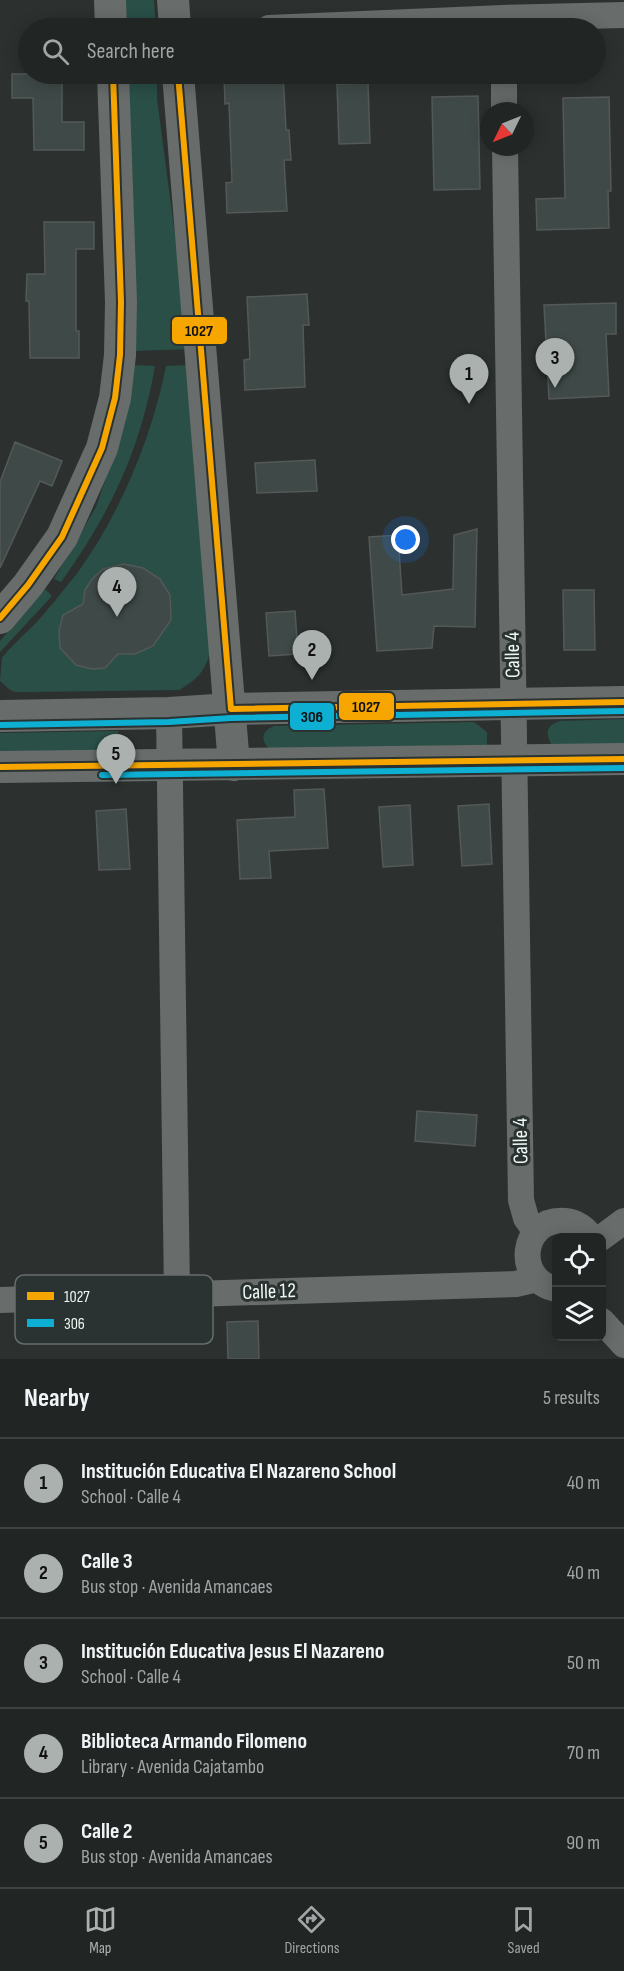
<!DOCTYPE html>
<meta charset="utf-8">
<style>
:root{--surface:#212524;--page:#2d3131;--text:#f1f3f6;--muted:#a2a5a6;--line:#3e4241;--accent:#abb1af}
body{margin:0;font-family:"Sofia Sans Condensed",sans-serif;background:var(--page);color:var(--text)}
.controls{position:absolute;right:18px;bottom:18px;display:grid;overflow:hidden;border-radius:9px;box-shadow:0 3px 15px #0003}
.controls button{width:54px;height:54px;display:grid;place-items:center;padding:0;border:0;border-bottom:2px solid var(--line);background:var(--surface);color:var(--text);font:30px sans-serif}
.compass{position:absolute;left:480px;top:102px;width:54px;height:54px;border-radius:50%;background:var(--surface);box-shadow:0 3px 15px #0003;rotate:227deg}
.you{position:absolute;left:406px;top:540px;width:21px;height:21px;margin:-15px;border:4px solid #fff;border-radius:50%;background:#1a73e8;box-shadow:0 0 0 9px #1a73e833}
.badge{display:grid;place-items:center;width:39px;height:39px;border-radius:50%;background:var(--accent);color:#111;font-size:20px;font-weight:700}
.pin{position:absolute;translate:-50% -50px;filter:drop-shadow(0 2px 3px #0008)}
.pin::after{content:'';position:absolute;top:32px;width:21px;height:18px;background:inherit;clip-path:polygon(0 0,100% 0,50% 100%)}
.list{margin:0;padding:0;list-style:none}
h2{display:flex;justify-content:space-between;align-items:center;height:78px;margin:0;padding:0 24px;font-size:26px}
h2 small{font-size:20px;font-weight:400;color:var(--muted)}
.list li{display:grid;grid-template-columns:39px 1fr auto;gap:18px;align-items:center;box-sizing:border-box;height:90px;padding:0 24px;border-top:2px solid var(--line)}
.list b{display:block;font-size:22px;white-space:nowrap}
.list p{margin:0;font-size:20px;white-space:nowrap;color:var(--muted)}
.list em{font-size:20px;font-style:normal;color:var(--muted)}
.icon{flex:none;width:33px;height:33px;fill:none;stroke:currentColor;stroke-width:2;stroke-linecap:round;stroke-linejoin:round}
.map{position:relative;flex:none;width:624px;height:1359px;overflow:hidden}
.search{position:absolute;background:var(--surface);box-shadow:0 3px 15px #0003;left:18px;right:18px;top:18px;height:66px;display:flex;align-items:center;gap:15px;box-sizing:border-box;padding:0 21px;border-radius:33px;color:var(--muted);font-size:22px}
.sheet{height:528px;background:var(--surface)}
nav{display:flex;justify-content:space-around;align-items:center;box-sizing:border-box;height:84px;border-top:2px solid var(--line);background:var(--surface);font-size:16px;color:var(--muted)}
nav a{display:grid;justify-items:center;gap:3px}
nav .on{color:var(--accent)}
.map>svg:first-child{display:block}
.green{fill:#294f47}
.building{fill:#3f4a48;stroke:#545857;stroke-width:1.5}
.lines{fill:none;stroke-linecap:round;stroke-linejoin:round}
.minor{stroke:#686c6b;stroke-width:26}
.tertiary{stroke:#686c6b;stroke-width:32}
.bus-1-casing{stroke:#2a3331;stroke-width:10}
.bus-2-casing{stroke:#2a3331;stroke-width:10}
.bus-1{stroke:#f7a600;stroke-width:6}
.bus-2{stroke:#0dafd3;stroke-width:6}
.labels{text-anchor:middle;stroke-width:6;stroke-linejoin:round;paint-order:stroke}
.street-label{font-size:21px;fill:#f0f6f4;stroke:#2a3331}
.key{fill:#2a3331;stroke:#656e6c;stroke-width:1.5}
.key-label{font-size:16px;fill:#f0f6f4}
.line-badge{stroke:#2a3331;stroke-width:2}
.pale-badge-label{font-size:16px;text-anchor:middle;font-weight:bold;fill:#111}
</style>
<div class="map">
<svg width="624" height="1359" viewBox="0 0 624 1359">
<rect width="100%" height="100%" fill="#2c3130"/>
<path class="green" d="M124,0H154L156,28H125Z
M127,74H157V99L190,349L134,351Z
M133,365L155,366C140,451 111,512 61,582L54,579L96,507L107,475Z
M188,365L211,648C206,671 198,679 179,690L30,692H15L10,690L0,681L2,658C11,646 23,636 34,625C48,610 62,592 75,576C119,517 152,438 166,366Z
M45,589L52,596L0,652V641Z
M624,719V746L552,745C544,733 547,725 560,721Z
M474,722L487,732V745L269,749C260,739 262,731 274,726Z
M118,731L119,757L0,758V733Z"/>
<path class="building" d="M12,74H62V122H84V150H34L33,98H12Z
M224,74H283L286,130H289L291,160H284L287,211L227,213L226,183L232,182L229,103L225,104Z
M368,83L370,143L339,144L337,84Z
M478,96L480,189L434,190L432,97Z
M609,97L611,191H608L609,228L537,230L536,199L565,198L563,98Z
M44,222H94V249H76V331H79V358H30L29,301H26L27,274H45Z
M307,294L309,325H303L305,387L245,390L244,360L250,359L247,297Z
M616,303V334H606L609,396L549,399L544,305Z
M15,442L62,461L52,486L40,481L0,568V482Z
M315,460L317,491L257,493L255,463Z
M477,529L475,627L434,626L432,648L377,651L369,537L398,535L402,595L453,589L454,535Z
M124,564L143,568L160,579L170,595L171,620L153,646L135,654H118L105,668L92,669L76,665L60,648L59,631L63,615L83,604L85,590L92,579L103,569Z
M563,590H594L595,650H564Z
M295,611L298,654L269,656L266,613Z
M324,789L328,848L269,851L271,878L240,879L237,820L295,817L294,790Z
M489,804L492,864L462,866L458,806Z
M410,805L413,865L383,867L379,807Z
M126,809L130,869L99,870L96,811Z
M417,1111L477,1115L475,1146L415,1141Z
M258,1321L259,1359H228L227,1322Z"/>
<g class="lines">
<path class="minor" d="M269,28L503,18L624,15
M504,74V111
M505,147L521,1200L526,1218L536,1232
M169,713L177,1294
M601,1238L624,1221
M556,1289C513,1280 521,1217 565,1221C576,1222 586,1228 591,1238
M0,1300L516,1284L537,1279
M602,1321L624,1345"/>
<path class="tertiary" d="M110,0L111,28
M173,0L175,28
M178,74L234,765
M0,618L28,585L62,537L102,448L115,398L120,355L121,302L113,74
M0,716L169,713L231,709L624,702
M0,767L624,759"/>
<defs>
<path id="bus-1" d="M178,74L231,709L624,702
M0,618L28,585L62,537L102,448L115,398L120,355L121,302L113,74
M0,767L624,759"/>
<path id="bus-2" d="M0,725L169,722L231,718L624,711
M102,775L624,768"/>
</defs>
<use href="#bus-1" class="bus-1-casing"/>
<use href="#bus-2" class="bus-2-casing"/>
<use href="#bus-1" class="bus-1"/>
<use href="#bus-2" class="bus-2"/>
</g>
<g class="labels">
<g class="street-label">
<text transform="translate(512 655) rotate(-91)" y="7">Calle 4</text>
<text transform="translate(520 1141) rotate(-91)" y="7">Calle 4</text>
<text transform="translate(269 1291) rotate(-2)" y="7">Calle 12</text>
</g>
</g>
<rect x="15" y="1275" width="198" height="69" rx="9" class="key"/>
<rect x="27" y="1292" width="27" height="8" fill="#f7a600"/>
<rect x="27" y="1319" width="27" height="8" fill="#0dafd3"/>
<g class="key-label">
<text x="64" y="1302">1027</text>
<text x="64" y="1329">306</text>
</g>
<g class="line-badge">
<rect x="171" y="316" width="57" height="29" rx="6" fill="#f7a600"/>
<rect x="338" y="692" width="57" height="29" rx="6" fill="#f7a600"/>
<rect x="289" y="702" width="46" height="29" rx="6" fill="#0dafd3"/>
</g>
<g class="pale-badge-label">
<text x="199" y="336">1027</text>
<text x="366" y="712">1027</text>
<text x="312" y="722">306</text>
</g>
</svg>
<div class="controls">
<button><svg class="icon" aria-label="locate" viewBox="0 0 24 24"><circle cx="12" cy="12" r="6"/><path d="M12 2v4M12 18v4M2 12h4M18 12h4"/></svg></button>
<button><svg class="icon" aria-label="layers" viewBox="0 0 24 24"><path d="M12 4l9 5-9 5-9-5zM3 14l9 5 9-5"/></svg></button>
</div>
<svg class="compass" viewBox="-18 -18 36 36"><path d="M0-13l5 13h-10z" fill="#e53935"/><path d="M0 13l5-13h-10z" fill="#a2a5a6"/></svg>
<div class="you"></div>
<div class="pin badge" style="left:469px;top:404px">1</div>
<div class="pin badge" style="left:312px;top:680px">2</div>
<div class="pin badge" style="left:555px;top:388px">3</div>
<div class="pin badge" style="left:117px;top:617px">4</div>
<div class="pin badge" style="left:116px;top:784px">5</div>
<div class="search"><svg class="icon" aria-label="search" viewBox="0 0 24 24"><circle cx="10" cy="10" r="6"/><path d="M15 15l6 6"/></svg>Search here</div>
</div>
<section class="sheet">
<h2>Nearby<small>5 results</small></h2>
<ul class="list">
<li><span class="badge">1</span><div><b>Institución Educativa El Nazareno School</b><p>School · Calle 4</p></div><em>40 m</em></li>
<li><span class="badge">2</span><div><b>Calle 3</b><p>Bus stop · Avenida Amancaes</p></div><em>40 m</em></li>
<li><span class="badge">3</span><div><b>Institución Educativa Jesus El Nazareno</b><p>School · Calle 4</p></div><em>50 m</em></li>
<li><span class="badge">4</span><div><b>Biblioteca Armando Filomeno</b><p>Library · Avenida Cajatambo</p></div><em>70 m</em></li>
<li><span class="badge">5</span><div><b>Calle 2</b><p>Bus stop · Avenida Amancaes</p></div><em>90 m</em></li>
</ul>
</section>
<nav>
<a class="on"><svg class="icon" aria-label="map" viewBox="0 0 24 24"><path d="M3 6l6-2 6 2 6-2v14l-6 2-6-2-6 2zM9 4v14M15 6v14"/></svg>Map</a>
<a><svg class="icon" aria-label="directions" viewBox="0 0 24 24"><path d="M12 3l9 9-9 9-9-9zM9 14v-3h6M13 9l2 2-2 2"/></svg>Directions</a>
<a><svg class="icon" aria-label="saved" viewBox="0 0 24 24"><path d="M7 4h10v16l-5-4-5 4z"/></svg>Saved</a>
</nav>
